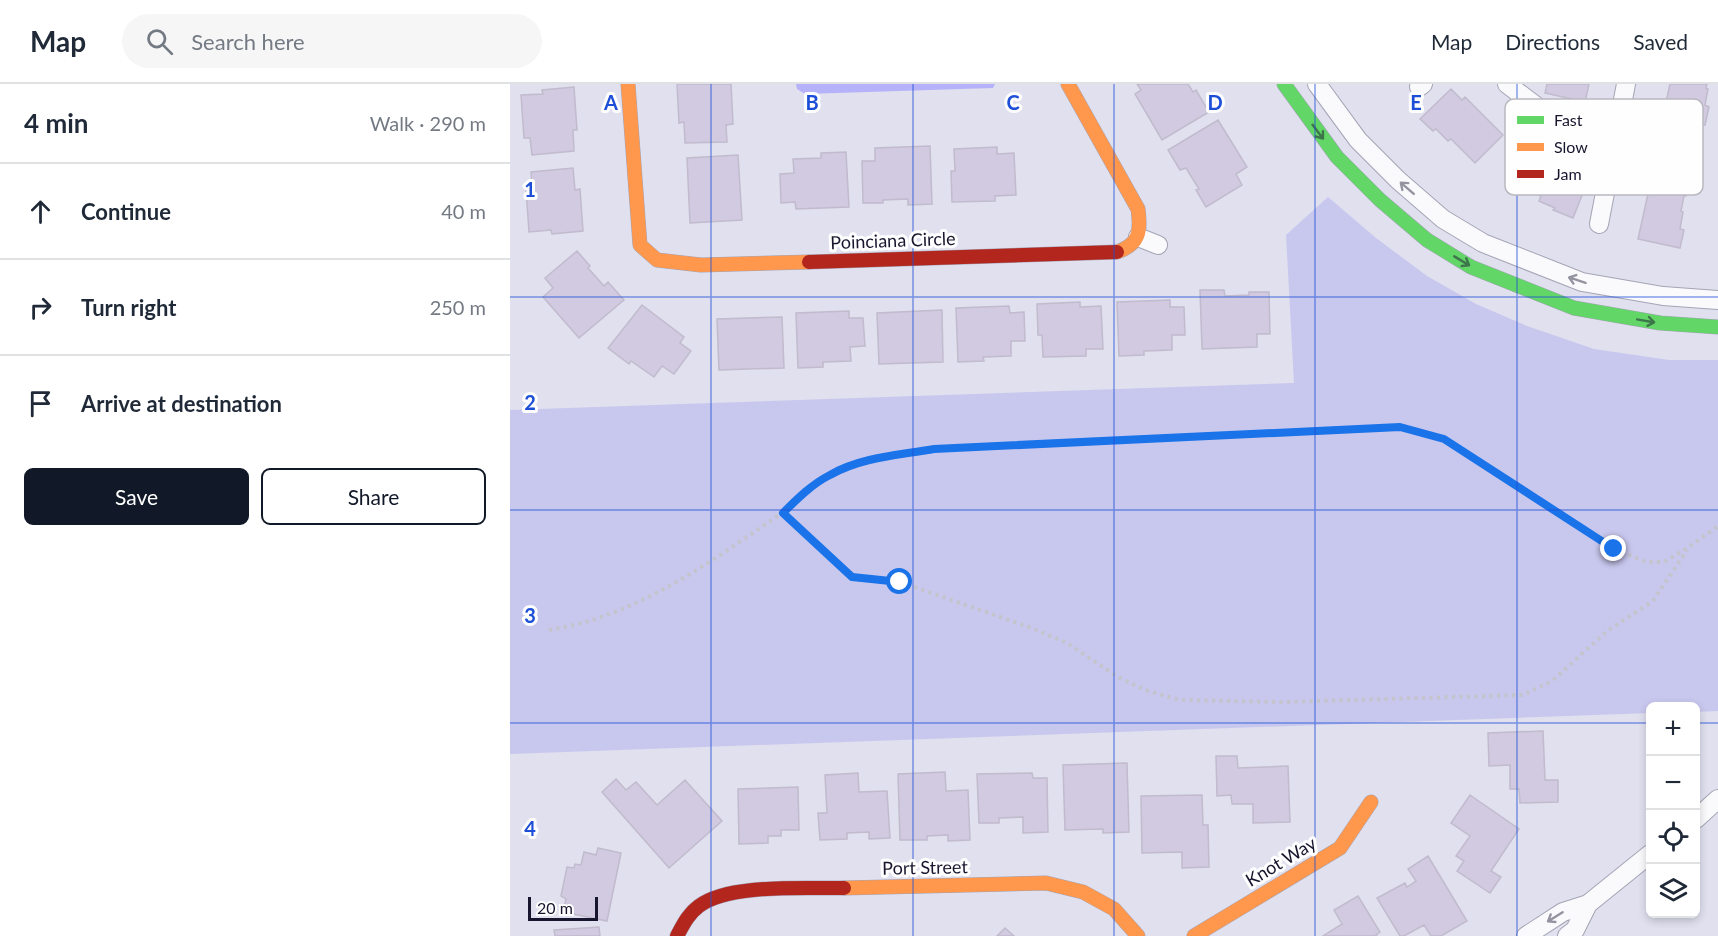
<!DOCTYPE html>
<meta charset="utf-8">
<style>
:root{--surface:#fff;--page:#f6f6f7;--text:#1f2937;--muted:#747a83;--line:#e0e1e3;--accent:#111827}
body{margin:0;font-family:Lato,sans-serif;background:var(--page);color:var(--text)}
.controls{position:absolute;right:18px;bottom:18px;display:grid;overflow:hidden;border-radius:9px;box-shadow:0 3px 9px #0003}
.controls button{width:54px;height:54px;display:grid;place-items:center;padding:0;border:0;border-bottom:2px solid var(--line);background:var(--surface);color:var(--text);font:30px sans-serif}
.scale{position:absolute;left:18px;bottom:15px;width:70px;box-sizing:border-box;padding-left:6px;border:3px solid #18162e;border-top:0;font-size:16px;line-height:21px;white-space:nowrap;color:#18162e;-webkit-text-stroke:4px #fefefe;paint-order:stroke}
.stop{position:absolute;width:18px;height:18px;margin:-14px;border:4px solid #1a73e8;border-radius:50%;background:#fff}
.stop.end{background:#1a73e8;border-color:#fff;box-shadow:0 2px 6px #0008}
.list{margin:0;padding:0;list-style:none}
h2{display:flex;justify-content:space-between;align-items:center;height:78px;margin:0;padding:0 24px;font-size:26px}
h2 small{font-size:20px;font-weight:400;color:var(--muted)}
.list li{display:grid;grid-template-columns:39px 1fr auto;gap:18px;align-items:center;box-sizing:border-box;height:96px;padding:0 24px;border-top:2px solid var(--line)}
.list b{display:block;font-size:22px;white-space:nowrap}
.list em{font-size:20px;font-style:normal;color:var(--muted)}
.actions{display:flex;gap:12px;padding:18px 24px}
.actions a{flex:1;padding:14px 0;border:2px solid var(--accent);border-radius:9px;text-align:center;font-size:21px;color:var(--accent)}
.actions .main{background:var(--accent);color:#fff}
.icon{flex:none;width:33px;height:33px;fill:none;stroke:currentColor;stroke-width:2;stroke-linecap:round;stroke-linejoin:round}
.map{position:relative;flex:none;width:1208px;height:852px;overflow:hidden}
header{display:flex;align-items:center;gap:36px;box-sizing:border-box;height:84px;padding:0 30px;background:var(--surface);border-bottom:2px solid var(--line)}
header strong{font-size:28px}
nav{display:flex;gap:33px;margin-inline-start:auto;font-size:21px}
.search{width:420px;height:54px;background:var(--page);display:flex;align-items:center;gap:15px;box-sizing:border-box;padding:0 21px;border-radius:33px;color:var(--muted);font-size:22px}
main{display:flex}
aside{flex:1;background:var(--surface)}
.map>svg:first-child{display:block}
.green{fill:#c8c7ee}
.water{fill:#b6b2f9}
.building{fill:#d1cae0;stroke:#c1bbcd;stroke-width:1.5}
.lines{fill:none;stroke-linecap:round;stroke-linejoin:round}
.street-casing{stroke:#a4a4b5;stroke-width:20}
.fast-casing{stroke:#a4a4b5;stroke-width:15}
.slow-casing{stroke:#a4a4b5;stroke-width:15}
.jam-casing{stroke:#a4a4b5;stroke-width:15}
.path{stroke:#c4c4cb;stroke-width:4;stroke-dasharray:3 4.5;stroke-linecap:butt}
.street{stroke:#fafafd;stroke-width:18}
.fast{stroke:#63d668;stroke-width:14}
.slow{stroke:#ff974d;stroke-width:14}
.jam{stroke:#b3261e;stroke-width:14}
.oneway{stroke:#3e764b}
.oneway2{stroke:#9493a0}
.route{stroke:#1a73e8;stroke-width:8}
.grid{fill:none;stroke:#1d4ed8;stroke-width:1.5;stroke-opacity:0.55}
.labels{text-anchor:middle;stroke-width:6;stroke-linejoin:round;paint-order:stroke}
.street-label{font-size:18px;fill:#18162e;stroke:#fefefe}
.key{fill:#fefefe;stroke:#b9b8c0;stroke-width:1.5}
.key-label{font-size:16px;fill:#18162e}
.grid-label{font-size:20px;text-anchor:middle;font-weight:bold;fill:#1d4ed8;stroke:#fefefe;stroke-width:6;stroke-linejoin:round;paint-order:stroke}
</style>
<header>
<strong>Map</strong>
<div class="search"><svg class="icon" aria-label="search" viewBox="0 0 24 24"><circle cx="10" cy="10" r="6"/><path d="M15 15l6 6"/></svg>Search here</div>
<nav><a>Map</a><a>Directions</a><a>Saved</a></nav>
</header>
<main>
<aside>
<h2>4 min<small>Walk · 290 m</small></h2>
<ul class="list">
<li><svg class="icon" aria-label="ahead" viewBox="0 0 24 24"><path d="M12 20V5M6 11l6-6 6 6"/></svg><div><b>Continue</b></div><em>40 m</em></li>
<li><svg class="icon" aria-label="right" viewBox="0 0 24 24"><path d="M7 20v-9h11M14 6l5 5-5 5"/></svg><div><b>Turn right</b></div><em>250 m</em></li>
<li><svg class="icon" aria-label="arrive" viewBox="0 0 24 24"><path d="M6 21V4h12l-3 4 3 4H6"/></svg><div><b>Arrive at destination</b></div></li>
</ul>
<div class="actions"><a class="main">Save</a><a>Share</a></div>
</aside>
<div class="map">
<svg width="1208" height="852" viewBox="0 0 1208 852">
<rect width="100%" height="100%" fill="#e0e0ef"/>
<path class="green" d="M818,113L866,154L917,192L966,220L1017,242L1084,265L1159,276H1208V627L1186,628V622H1140V629L0,670V326L784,299L776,151Z"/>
<path class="water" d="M286,0H485L483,4L295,10L287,5Z"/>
<path class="building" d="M167,0H221L223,40L216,41L217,58L175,59L174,38L169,39Z
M627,0H678L683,8L686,6L699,28L652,56L625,10L631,6Z
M1037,0H1079L1075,18L1035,9Z
M1160,0H1197L1196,4L1198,5L1195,21L1199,23L1195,41L1153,32Z
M64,3L67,46H63L64,67L22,71L20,54H14L11,11L33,10L32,6Z
M941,5L952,16L955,13L993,51L965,79L941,55L938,57L926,45L923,47L910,35Z
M708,36L737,83L726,90L732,101L696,123L686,106L689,105L676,84L670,86L658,66Z
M1151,51L1192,61L1188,79L1184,78L1176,112H1174L1171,127L1173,128L1170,145L1174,146L1170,164L1128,155Z
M420,62L422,120L398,121V115L373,116V119H353L352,77H365V64Z
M487,63V70L504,69L506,111L485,112V117L442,118L441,87H445L444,65Z
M1014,64L1063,83L1061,87L1079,94L1063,134L1043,126L1045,124L1029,117L1031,112L999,100Z
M336,68L339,123L286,125L285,118L271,119L270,90L284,89L283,75L311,74V69Z
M228,71L232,136L180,139L177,74Z
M63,84L65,106L70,105L73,147L42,150L41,146L19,148L16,105L22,104L21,88Z
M67,167L80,182L78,184L94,202L98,198L114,216L69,254L33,213L43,204L35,194Z
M690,206H714L715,212L739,211V208H759L760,250H747V263L692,265Z
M660,216V223H674L675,251H662V266L634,267V271L609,272L607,218Z
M570,218V223L591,222L593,265H576V272L533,273L532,251H528L527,220Z
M132,221L174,253L170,259L181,267L164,290L152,282L144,293L121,277L119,280L98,264Z
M499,222L500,229L514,228L515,257H501V272L473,273L474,277L448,278L446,224Z
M432,226L433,278L369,280L367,229Z
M339,227V234H353L355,262L340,263L341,277L313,278V283L288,284L286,229Z
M272,233L274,284L209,286L207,235Z
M1033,647L1035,696H1048V718L1010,719L1009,705H1000V681L979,682L978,649Z
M706,672H727L728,684L778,682L780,738L743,739V720H722L721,711L707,712Z
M617,679L619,748L593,749V745L555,746L553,681Z
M435,688L436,707L458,706L460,756L438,757V751L417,752V756H390L388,690Z
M348,689L349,708L377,707L380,754L359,755V748L337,749V755L310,756L308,729H317L315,691Z
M522,689L523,694H537L538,748L513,749V733L489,734V739H469L467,690Z
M106,695L116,706L126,698L147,721L175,696L212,737L159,784L92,708Z
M288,703L289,746H271V752H258V759L229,760L228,705Z
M692,711L693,741H698L699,783L672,784V768L632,769L631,712Z
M960,711L1009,745L981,787L991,793L980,809L947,787L954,777L946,772L960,752L941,739Z
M88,764L111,769L97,837L53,828L56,815L51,812L57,783L64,784L65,780L71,781L74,768L86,771Z
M918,772L957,837L931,852H921L914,841L894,852H890L867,814L895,799L897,803L906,797L898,785Z
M848,812L870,848L866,851L867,852H813L832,840L824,826Z
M89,843L90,852H45L44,846Z
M495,844L504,852H487Z"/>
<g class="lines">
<defs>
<path id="street" d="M807,0L848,56L888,96L933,135L973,159L1072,198L1153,212L1208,216
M997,0L1051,41L1104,56
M909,3L913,0
M1089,140L1116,0
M628,153L648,161
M1186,735L1208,715
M1016,852L1053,828L1078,820L1140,770
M1057,852L1065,846L1078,820"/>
<path id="fast" d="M774,0L827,73L870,116L917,156L961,183L1064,224L1150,239L1208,243"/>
<path id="slow" d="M118,0L130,161L147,176L191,181L299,178
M558,0L628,125C631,147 630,160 607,168
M334,804L536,799L573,808L604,825L628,852
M684,852L830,764L861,718"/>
<path id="jam" d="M299,178L607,168
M167,852C173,841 178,830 189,822C219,799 296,805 334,804"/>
</defs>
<use href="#street" class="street-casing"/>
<use href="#fast" class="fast-casing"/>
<use href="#slow" class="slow-casing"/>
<use href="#jam" class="jam-casing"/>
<path class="path" d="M273,429L342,493L390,498L519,543L557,559L608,593L635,606L670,616L772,618L1013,611L1042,597L1097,547L1143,517L1177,466
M39,546C125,533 199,479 269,431C278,426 284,416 292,410C301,402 312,394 323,389C355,375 390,371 424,365L890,343L934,355L1104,465L1136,478H1154L1179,463L1208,442"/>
<use href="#street" class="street"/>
<use href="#fast" class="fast"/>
<use href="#slow" class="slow"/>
<use href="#jam" class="jam"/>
</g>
<defs><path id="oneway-shaft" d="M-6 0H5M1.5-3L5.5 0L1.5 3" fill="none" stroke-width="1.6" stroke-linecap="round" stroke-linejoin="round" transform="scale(1.5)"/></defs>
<g class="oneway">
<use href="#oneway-shaft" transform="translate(808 48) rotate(53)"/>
<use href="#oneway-shaft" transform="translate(952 177) rotate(31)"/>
<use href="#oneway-shaft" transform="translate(1136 237) rotate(10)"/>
</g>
<g class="oneway2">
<use href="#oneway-shaft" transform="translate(897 104) rotate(-139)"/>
<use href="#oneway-shaft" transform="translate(1067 196) rotate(-162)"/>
<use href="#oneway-shaft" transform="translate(1045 833) rotate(148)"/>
</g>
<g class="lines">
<path class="route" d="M390,498L342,493L273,429C287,415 302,400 320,391C351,373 390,371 424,365L890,343L934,355L1104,465"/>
</g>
<path class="grid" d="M201,0V852M403,0V852M604,0V852M805,0V852M1007,0V852M0,213H1208M0,426H1208M0,639H1140M1186,639H1208"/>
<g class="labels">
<g class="street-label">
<text transform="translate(383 157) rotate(-2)" y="6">Poinciana Circle</text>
<text transform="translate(771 778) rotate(-31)" y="6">Knot Way</text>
<text transform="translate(415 784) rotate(-1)" y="6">Port Street</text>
</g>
</g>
<rect x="995" y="15" width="198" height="96" rx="9" class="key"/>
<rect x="1007" y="32" width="27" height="8" fill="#63d668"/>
<rect x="1007" y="59" width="27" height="8" fill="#ff974d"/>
<rect x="1007" y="86" width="27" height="8" fill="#b3261e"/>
<g class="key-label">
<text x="1044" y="42">Fast</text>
<text x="1044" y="69">Slow</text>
<text x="1044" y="96">Jam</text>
</g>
<g class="grid-label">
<text x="101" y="26">A</text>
<text x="302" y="26">B</text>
<text x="503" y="26">C</text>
<text x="705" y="26">D</text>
<text x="906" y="26">E</text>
<text x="20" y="113">1</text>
<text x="20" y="326">2</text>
<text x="20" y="539">3</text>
<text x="20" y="752">4</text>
</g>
</svg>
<div class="controls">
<button>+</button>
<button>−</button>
<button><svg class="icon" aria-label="locate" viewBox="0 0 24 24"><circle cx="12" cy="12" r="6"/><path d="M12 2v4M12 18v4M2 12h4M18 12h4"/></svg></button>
<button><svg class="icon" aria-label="layers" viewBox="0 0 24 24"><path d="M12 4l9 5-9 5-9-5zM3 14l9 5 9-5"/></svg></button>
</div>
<div class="scale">20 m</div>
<div class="stop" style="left:390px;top:498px"></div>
<div class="stop end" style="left:1104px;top:465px"></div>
</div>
</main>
